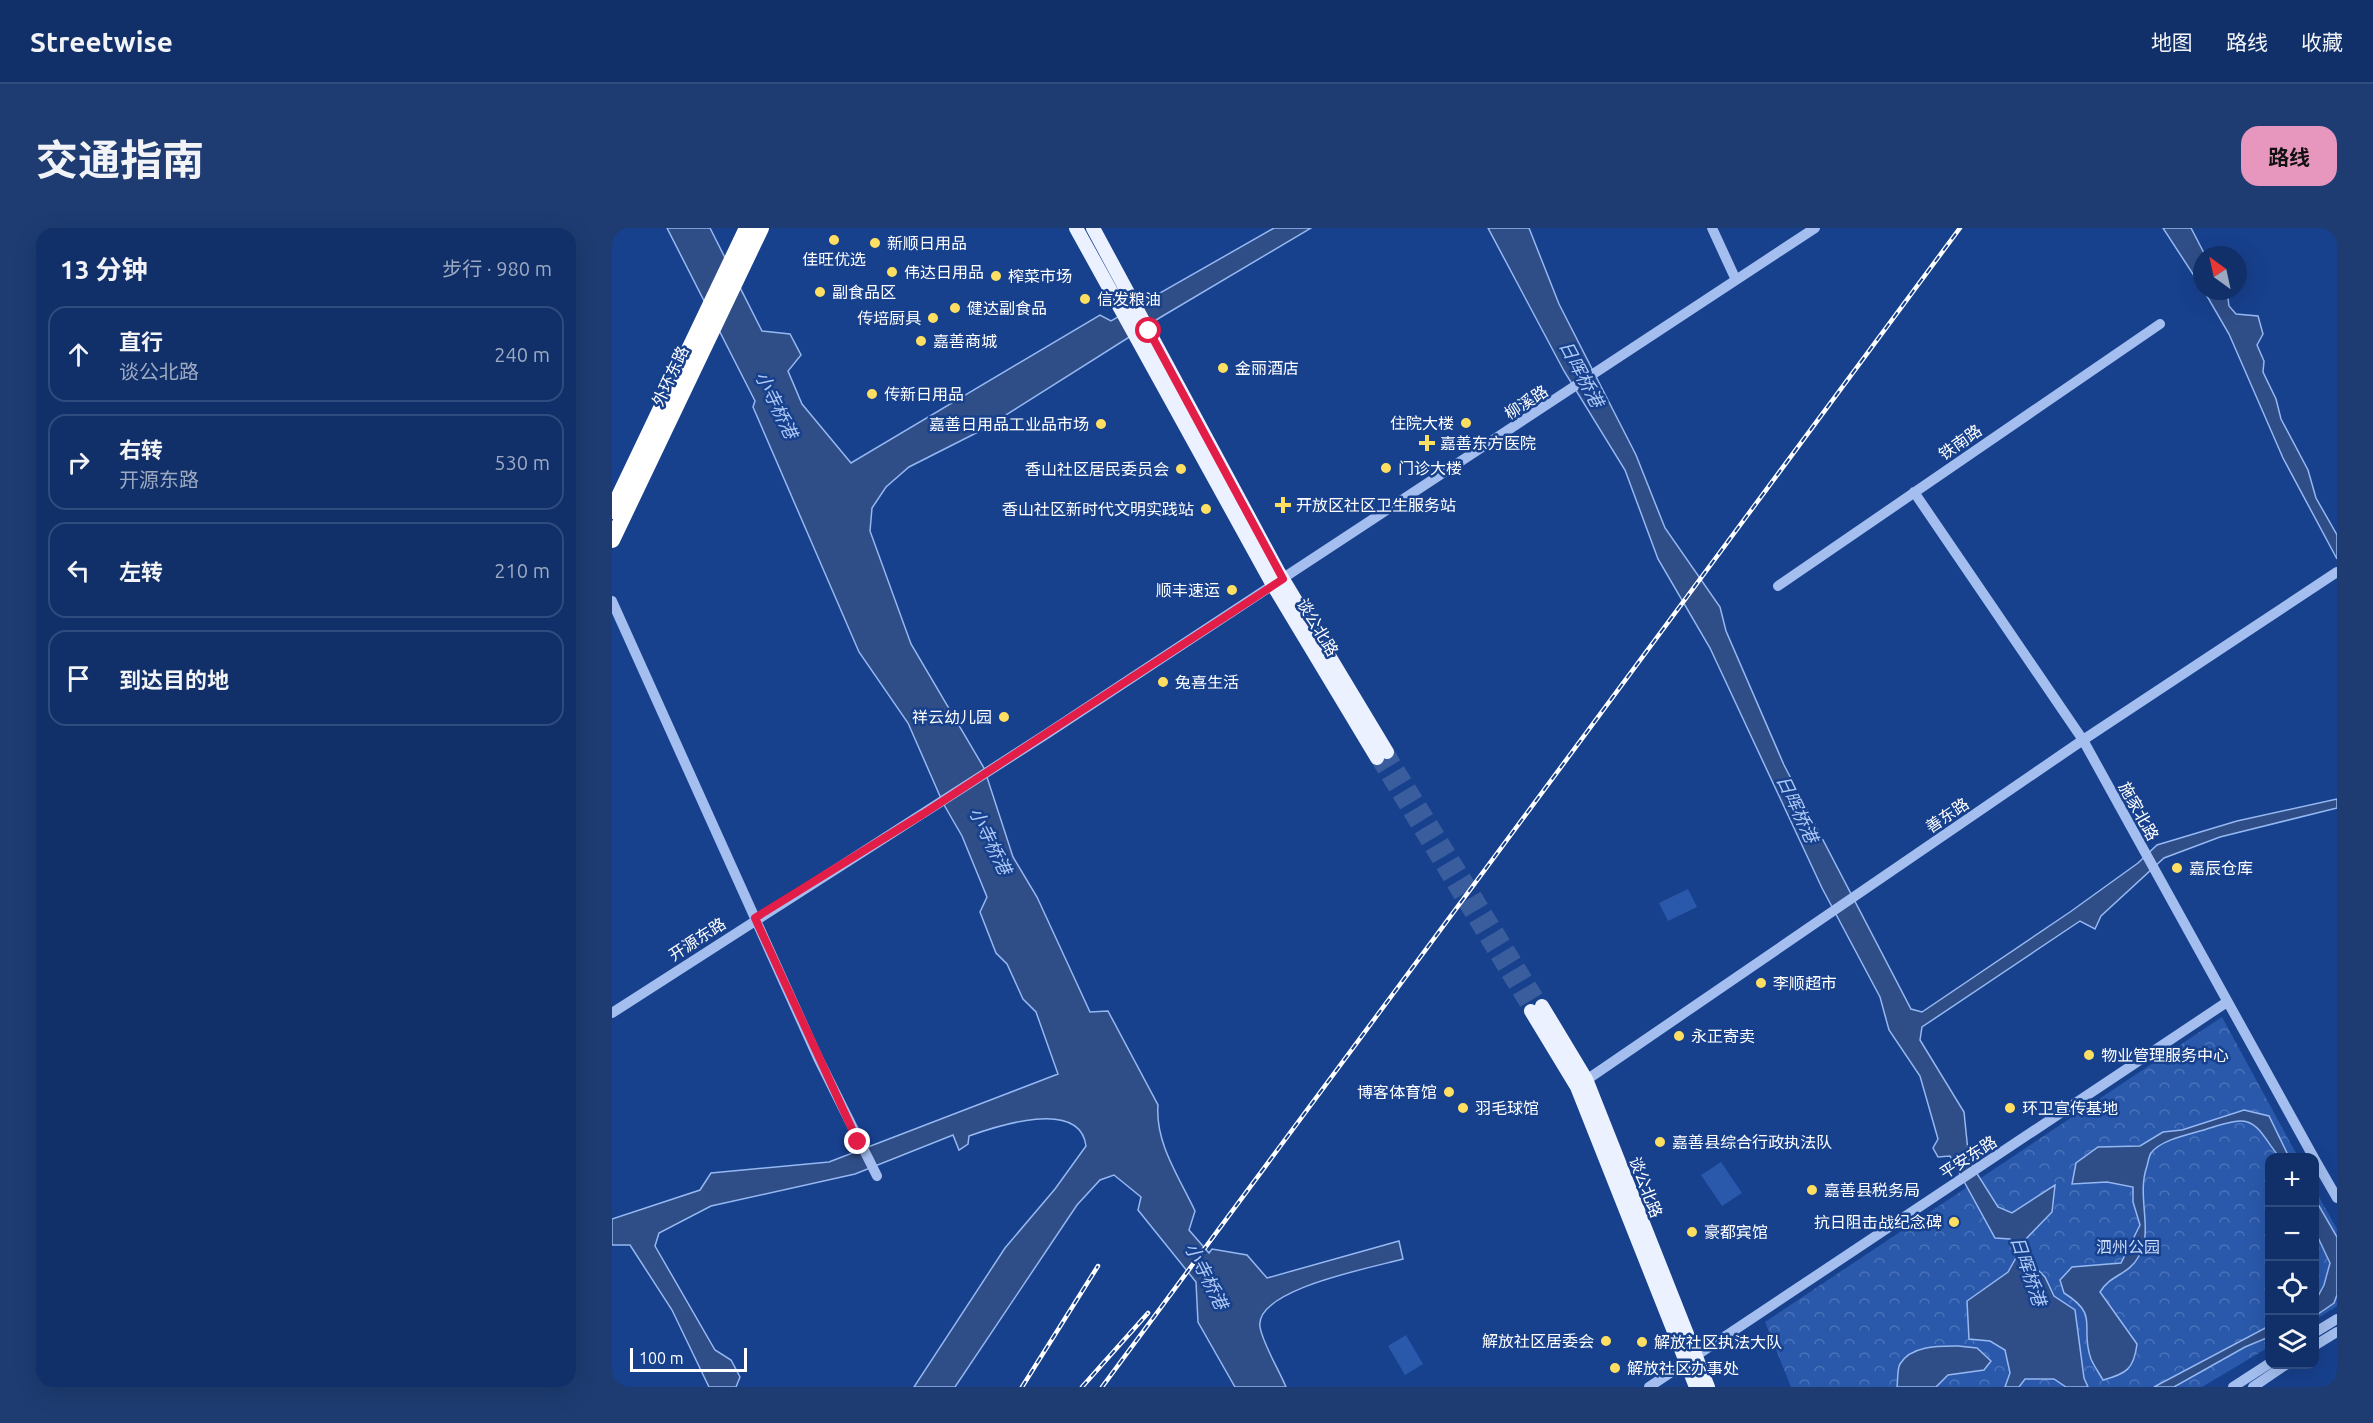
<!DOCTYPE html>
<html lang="zh">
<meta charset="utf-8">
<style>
:root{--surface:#11306a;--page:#1e3c72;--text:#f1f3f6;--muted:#9ca9c1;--line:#304b7e;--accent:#e797bd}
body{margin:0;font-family:Ubuntu,"Noto Sans SC",sans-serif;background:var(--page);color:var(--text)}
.controls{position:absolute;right:18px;bottom:18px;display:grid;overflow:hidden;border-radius:12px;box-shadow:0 6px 24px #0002}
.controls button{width:54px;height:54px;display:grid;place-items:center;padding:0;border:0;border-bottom:2px solid var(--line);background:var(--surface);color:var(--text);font:30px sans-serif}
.compass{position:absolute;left:1581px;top:18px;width:54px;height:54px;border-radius:50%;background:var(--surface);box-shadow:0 6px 24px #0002;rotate:327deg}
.scale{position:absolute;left:18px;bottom:15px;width:117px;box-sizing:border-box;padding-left:6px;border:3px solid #fff;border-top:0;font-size:16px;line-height:21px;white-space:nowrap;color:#fff;-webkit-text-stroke:4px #17408d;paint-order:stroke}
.stop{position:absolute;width:18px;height:18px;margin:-14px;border:4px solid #e11d48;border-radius:50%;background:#fff}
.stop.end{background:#e11d48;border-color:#fff;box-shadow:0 2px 6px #0008}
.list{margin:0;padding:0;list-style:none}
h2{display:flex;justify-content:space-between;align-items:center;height:78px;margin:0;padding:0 24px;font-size:26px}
h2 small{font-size:20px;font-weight:400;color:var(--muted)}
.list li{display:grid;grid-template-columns:39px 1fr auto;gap:18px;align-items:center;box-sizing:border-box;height:96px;margin:0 12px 12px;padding:0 12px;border:2px solid var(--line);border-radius:18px}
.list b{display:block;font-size:22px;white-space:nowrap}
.list p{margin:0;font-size:20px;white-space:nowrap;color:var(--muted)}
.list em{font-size:20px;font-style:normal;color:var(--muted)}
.icon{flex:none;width:33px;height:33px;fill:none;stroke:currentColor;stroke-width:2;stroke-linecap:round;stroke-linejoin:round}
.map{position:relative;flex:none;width:1725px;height:1159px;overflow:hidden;border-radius:18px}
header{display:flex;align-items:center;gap:36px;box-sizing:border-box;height:84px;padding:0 30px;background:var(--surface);border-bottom:2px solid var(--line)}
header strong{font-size:28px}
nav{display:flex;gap:33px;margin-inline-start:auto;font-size:21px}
.intro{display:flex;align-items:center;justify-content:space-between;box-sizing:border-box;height:144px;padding:0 36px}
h1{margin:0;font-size:42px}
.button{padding:15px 27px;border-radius:18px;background:var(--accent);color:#111;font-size:21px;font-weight:700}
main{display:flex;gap:36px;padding:0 36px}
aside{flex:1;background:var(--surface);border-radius:18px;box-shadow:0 6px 24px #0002}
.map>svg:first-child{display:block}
.forest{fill:url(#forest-crowns)}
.garden{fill:#2a59ac}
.water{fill:#2f4d87;stroke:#95b8f2;stroke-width:1.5}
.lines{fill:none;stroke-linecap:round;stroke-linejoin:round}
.major-tunnel{stroke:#3a5d9e;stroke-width:14;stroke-dasharray:14 7;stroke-linecap:butt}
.minor{stroke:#a3beef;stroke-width:10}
.major{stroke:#ebf1ff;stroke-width:14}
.highway{stroke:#fff;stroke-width:16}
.rail-casing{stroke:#fff;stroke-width:4.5}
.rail{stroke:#17408d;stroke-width:2;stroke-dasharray:7;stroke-linecap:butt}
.route{stroke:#e11d48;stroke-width:8}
.poi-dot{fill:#ffdf61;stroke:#17408d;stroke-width:2}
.labels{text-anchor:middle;stroke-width:5;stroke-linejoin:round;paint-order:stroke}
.poi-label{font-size:16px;fill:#fff;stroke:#17408d;text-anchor:start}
.street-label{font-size:16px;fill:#fff;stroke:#17408d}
.park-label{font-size:16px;fill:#c9dbfb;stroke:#17408d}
.water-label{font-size:18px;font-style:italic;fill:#aec9f6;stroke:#17408d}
</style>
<header>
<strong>Streetwise</strong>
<nav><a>地图</a><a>路线</a><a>收藏</a></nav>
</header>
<div class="intro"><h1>交通指南</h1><a class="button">路线</a></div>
<main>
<aside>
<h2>13 分钟<small>步行 · 980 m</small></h2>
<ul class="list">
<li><svg class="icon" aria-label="ahead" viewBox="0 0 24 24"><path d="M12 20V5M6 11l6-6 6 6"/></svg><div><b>直行</b><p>谈公北路</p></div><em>240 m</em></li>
<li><svg class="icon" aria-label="right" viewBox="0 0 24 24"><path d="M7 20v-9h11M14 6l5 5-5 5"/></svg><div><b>右转</b><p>开源东路</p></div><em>530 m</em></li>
<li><svg class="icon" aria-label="left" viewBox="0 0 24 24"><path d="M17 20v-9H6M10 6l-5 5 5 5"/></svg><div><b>左转</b></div><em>210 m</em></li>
<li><svg class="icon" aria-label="arrive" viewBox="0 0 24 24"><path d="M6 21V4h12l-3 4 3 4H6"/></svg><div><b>到达目的地</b></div></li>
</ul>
</aside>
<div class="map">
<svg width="1725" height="1159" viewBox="0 0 1725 1159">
<defs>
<pattern id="forest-crowns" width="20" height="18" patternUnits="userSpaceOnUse" patternTransform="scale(1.5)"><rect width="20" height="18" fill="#2a59ac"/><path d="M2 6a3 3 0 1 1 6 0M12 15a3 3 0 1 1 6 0" fill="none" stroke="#4a72b8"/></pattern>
</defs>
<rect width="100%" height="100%" fill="#17408d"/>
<path class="forest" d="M1610,789L1686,929L1658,930L1657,1119L1590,1159H1179L1153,1094Z
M1702,960L1725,1001V1078L1703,1092Z"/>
<path class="garden" d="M1076,661L1085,679L1056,693L1047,675Z
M1109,934L1130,965L1110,978L1089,947Z
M794,1107L811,1136L793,1147L776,1118Z"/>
<path class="water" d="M55,0H98L150,103L178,106L189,127L176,143L190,176L239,235L488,87L499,93L662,0H699L549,89L370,202L297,239L274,259L260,280L258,303L299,416L372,540L401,629L425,669L478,784L496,783L546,877C543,915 567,949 583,983L577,1002L597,1025L600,1021L635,1027L655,1050L787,1013L791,1031C763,1039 642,1061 648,1099C651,1116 667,1142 674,1159H623L586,1094L584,1054L526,982L529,969L502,947L488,952L465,977L343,1159H302L393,1020L443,961L474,918C468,870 385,898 357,908L356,916L347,922L341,907L243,946L99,978L47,1005L43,1018L103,1122L119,1132L128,1149L124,1159H97L60,1082L18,1017H0V991L88,962L99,945L217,934L446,846L424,784L411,771L395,736L384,725L368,684L375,669L350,608L331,575L296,495L247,424L141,179L143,173Z
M876,0H917L947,76L1024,227L1053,300L1108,379L1114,403L1172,537L1299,781L1310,784L1458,684L1526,635L1545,617L1625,593L1725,571V580L1608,609L1552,630L1489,688L1483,701L1468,693L1310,799L1308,812L1352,884L1357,933L1386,979L1400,985L1443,957L1440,984L1411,1014L1417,1033L1433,1049L1442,1068L1463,1082L1472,1150L1476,1159H1454L1442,1151H1413L1407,1159H1393L1398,1145L1393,1122L1378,1113L1357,1111L1355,1073L1396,1044L1405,1028L1398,1011L1383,1010L1338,928L1326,929L1321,920L1326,911L1308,848L1277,802L1268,769L1210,660L1098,420L1046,331L1013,242L952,143Z
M1551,0H1579L1593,27H1590V60Z
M1592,63H1615L1617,78L1624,86L1646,88L1651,106L1645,117L1652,133L1651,144L1664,171L1669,191L1696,242L1704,270L1725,307V331L1671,230L1617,106Z
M1632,882L1657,888L1677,929H1667C1641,894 1643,885 1598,900C1581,906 1551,910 1539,925C1537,928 1536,934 1535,938C1524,969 1542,1002 1527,1028C1516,1048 1500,1045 1488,1064L1525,1116C1522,1141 1514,1146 1491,1152C1487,1145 1482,1138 1479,1131C1467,1098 1489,1088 1452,1065L1448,1052L1460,1039L1509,1035L1528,997L1521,974V959L1495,954L1460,956L1464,935L1486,919L1528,918L1551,904L1570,902Z
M1703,971L1725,1009V1067L1722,1075L1703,1088V1074L1712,1057L1718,1035L1703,1003Z
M1657,1098V1109L1633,1119L1562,1159H1542Z
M1346,1118L1365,1120L1379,1133L1372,1142L1336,1147L1324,1159H1285C1286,1152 1285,1141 1288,1136C1299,1117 1328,1118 1346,1118Z"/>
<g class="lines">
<path class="major-tunnel" d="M775,524L930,778
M765,530L919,783"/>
<path class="minor" d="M1100,0L1124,52
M1302,264L1471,512L1702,930
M1166,358L1548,96
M0,373L206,830L265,948
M0,785L436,505L1203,0
M970,855L1471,512L1725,344
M1702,930L1725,970
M1702,1105L1725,1091
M1702,1118L1725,1104
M1037,1159L1615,774
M1621,1159L1658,1135
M1641,1159L1675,1136"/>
<path class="major" d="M464,0L661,357L765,530
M481,0L666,343L775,524
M930,778L974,851L1096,1159
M919,783L965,859L1084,1159"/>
<path class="highway" d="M0,283L135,0
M0,312L149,0"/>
<defs>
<path id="rail" d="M410,1159L486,1038
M470,1159L536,1085
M490,1159L1348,0"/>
</defs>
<use href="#rail" class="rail-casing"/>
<use href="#rail" class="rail"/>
</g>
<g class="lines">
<path class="route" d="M246,914L143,690L311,586L671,351L537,103"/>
</g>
<g class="poi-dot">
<circle cx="222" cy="12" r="6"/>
<circle cx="263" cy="15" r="6"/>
<circle cx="280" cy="44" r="6"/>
<circle cx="384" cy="48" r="6"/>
<circle cx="208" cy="64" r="6"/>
<circle cx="473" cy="71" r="6"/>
<circle cx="343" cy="80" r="6"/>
<circle cx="321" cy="90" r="6"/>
<circle cx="309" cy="113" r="6"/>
<circle cx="611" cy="140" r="6"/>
<circle cx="260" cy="166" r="6"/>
<circle cx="854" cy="195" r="6"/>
<circle cx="489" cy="196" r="6"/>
<path d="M812 206h6v6h6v6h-6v6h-6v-6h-6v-6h6z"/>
<circle cx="774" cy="240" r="6"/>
<circle cx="569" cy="241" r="6"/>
<path d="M668 268h6v6h6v6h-6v6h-6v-6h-6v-6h6z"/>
<circle cx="594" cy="281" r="6"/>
<circle cx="620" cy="362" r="6"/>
<circle cx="551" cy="454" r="6"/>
<circle cx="392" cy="489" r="6"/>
<circle cx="1565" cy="640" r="6"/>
<circle cx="1149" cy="755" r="6"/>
<circle cx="1067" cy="808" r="6"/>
<circle cx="1477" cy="827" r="6"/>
<circle cx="837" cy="864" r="6"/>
<circle cx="851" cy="880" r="6"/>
<circle cx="1398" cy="880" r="6"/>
<circle cx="1048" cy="914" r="6"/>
<circle cx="1200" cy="962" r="6"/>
<circle cx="1342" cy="994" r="6"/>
<circle cx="1080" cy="1004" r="6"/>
<circle cx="994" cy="1113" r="6"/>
<circle cx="1030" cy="1114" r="6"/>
<circle cx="1003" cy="1140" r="6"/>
</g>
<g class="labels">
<g class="poi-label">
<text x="275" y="21">新顺日用品</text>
<text x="222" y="37" text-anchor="middle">佳旺优选</text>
<text x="292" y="50">伟达日用品</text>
<text x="396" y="54">榨菜市场</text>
<text x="220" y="70">副食品区</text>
<text x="485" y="77">信发粮油</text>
<text x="355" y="86">健达副食品</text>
<text x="309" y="96" text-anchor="end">传培厨具</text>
<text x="321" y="119">嘉善商城</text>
<text x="623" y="146">金丽酒店</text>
<text x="272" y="172">传新日用品</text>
<text x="842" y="201" text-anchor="end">住院大楼</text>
<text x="477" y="202" text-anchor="end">嘉善日用品工业品市场</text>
<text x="828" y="221">嘉善东方医院</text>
<text x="786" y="246">门诊大楼</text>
<text x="557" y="247" text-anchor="end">香山社区居民委员会</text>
<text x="684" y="283">开放区社区卫生服务站</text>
<text x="582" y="287" text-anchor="end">香山社区新时代文明实践站</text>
<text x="608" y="368" text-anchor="end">顺丰速运</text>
<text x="563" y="460">兔喜生活</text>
<text x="380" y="495" text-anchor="end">祥云幼儿园</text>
<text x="1577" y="646">嘉辰仓库</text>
<text x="1161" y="761">李顺超市</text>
<text x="1079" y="814">永正寄卖</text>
<text x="1489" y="833">物业管理服务中心</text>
<text x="825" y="870" text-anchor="end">博客体育馆</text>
<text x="863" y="886">羽毛球馆</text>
<text x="1410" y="886">环卫宣传基地</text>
<text x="1060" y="920">嘉善县综合行政执法队</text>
<text x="1212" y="968">嘉善县税务局</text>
<text x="1330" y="1000" text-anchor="end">抗日阻击战纪念碑</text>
<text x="1092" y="1010">豪都宾馆</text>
<text x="982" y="1119" text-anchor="end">解放社区居委会</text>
<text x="1042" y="1120">解放社区执法大队</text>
<text x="1015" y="1146">解放社区办事处</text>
</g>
<g class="street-label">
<text transform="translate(58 148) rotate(-65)" y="6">外环东路</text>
<text transform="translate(914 174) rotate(-33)" y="6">柳溪路</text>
<text transform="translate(1348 214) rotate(-35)" y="6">铁南路</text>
<text transform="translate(706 399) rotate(59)" y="6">谈公北路</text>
<text transform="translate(1527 583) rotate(61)" y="6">施家北路</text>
<text transform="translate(1335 587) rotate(-34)" y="6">善东路</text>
<text transform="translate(85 711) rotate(-33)" y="6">开源东路</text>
<text transform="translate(1356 929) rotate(-33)" y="6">平安东路</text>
<text transform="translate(1034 959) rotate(69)" y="6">谈公北路</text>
</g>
<g class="park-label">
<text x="1516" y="1025">泗州公园</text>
</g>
<g class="water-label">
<text transform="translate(969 146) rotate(62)" y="6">日晖桥港</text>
<text transform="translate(164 177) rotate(64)" y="6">小寺桥港</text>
<text transform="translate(1185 581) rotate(65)" y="6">日晖桥港</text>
<text transform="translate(378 613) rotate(64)" y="6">小寺桥港</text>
<text transform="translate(1416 1043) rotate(71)" y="6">日晖桥港</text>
<text transform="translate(594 1048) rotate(63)" y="6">小寺桥港</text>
</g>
</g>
</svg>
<div class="controls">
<button>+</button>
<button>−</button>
<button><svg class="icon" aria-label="locate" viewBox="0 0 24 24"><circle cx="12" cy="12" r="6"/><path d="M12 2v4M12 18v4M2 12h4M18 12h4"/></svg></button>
<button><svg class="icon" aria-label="layers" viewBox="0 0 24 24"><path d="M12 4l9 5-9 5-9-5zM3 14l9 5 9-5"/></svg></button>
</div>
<svg class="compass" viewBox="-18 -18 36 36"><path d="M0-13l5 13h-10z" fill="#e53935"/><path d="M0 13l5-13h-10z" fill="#9ca9c1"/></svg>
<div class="scale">100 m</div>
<div class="stop" style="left:537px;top:103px"></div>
<div class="stop end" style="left:246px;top:914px"></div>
</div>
</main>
